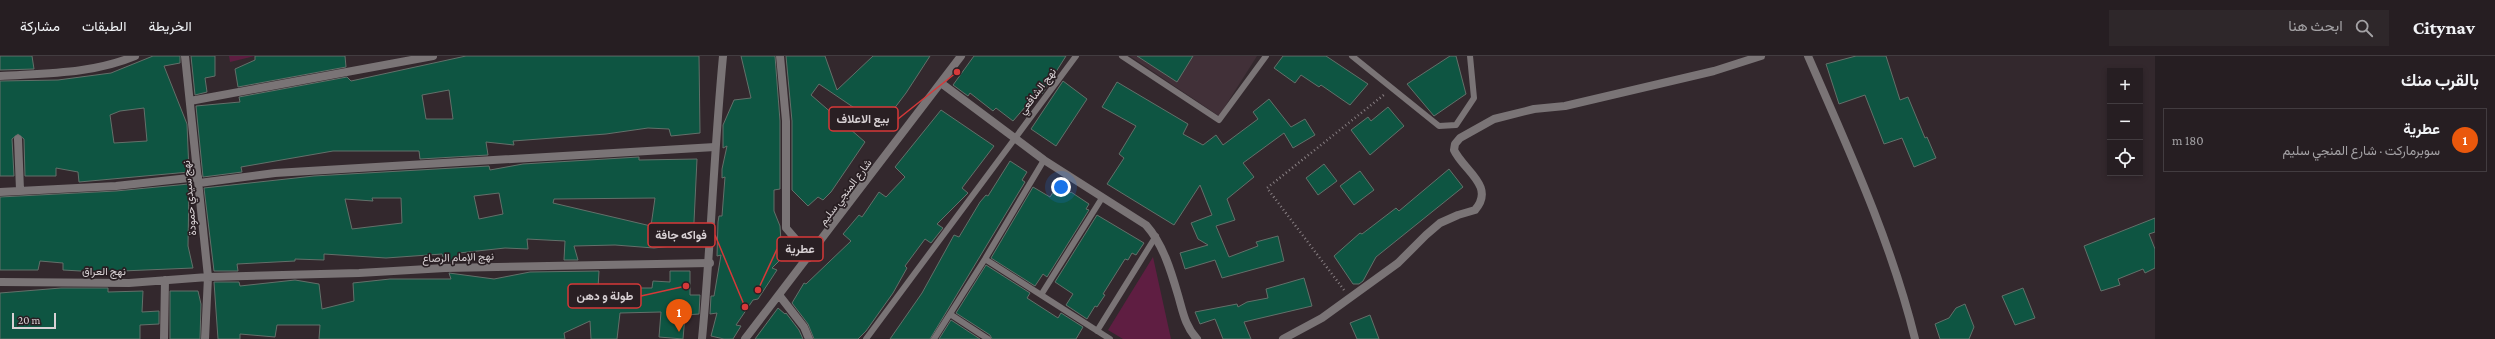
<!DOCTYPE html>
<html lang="ar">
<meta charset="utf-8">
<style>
:root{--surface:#261e22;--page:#2e272a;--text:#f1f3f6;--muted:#a4a2a5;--line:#423c40;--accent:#ea580c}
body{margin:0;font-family:"Crimson Pro",Vazirmatn,serif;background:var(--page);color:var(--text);direction:rtl}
.controls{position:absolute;right:12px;top:12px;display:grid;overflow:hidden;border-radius:0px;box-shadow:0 2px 6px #0003}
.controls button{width:36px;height:36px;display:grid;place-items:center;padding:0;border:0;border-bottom:1px solid var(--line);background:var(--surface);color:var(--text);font:20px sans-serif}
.scale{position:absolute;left:12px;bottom:10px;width:44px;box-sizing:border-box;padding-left:4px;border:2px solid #d8d1d4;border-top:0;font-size:11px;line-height:14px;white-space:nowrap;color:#d8d1d4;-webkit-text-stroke:3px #291f23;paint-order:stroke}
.you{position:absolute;left:1061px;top:131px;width:14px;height:14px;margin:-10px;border:3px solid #fff;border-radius:50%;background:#1a73e8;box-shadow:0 0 0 6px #1a73e833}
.badge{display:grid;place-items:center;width:26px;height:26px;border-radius:50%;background:var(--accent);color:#fff;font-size:13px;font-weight:700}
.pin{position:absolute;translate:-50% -33px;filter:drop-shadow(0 1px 2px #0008)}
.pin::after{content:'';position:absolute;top:21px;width:14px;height:12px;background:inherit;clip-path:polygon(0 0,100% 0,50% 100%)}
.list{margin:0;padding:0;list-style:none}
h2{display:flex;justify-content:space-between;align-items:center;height:52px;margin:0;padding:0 16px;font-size:17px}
h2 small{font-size:13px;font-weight:400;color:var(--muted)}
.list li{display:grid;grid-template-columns:26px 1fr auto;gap:12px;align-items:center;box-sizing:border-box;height:64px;margin:0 8px 8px;padding:0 8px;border:1px solid var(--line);border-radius:0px}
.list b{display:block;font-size:15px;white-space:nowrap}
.list p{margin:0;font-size:13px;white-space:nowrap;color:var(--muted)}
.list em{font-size:13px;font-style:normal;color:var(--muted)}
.icon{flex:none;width:22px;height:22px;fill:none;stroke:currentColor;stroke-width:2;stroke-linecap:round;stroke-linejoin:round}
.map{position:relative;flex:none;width:2155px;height:283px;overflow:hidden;direction:ltr}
header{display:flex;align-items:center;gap:24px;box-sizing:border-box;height:56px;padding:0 20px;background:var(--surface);border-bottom:1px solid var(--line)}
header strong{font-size:19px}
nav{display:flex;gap:22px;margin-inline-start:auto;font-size:14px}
.search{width:280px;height:36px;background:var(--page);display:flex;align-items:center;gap:10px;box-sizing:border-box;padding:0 14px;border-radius:0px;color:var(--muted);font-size:15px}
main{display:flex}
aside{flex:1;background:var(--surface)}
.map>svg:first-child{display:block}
.built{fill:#413038}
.green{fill:#5f1e42}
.building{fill:#0e5542;stroke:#63706a;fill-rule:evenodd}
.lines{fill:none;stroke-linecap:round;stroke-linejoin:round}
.path{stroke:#898084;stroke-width:2.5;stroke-dasharray:1 3;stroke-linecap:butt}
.service{stroke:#7a7476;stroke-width:6}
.minor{stroke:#7a7476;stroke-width:8}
.tertiary{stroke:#7a7476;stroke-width:8}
.labels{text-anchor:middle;stroke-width:3.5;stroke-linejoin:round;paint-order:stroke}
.street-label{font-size:11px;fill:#d8d1d4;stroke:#291f23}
.leader{fill:none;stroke:#d63939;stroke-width:1.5}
.callout-dot{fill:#d63939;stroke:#291f23;stroke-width:1.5}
.callout{fill:#291f23;stroke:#d63939;stroke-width:1.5}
.callout-label{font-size:12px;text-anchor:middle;font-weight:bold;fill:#d8d1d4}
</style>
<header>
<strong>Citynav</strong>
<div class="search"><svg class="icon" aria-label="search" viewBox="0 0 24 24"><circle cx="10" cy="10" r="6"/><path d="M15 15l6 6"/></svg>ابحث هنا</div>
<nav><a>الخريطة</a><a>الطبقات</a><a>مشاركة</a></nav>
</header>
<main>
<aside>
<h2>بالقرب منك<small></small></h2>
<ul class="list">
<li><span class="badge">1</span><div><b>عطرية</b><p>سوبرماركت · شارع المنجي سليم</p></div><em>180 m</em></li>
</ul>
</aside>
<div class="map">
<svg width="2155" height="283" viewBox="0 0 2155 283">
<rect width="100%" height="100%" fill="#33282d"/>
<path class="built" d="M1130,0H1137L1177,25L1193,0H1257L1219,60Z"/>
<path class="green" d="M229,0H255L230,6Z
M1153,201L1171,283H1123L1108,274Z"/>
<path class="building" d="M0,0H32L34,13L0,14Z
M153,0H180V7L164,10L187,68L189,116L79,126L78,116L56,112V120H25L24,83L18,78L12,83L14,120H0V25L58,24L111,17ZM144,52L147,85L114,87L110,59L120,55Z
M191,0H215V20L205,22L207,36L195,39Z
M255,0H345L346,11L238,31L235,13L255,4Z
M466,0H699L700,77L671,80L669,73L648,72L606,78L513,85L514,89L486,86L488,99L420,103L419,95H333L241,111L242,116L203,121L196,50L240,46L239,41L347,21L351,25ZM449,34L453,63H426L422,39Z
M741,0H775L780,65V133L774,134V155L780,170L782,202L772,212L777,214L758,243L753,244L736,269L741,270L733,283H724L711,280L717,257L710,258L711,240H714L721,199L717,200L718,166L719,160H722L725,121L722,122V113L727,90L723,92V69L734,44L751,42Z
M786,0H825L837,34L873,0H930L906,37L881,70L819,28L811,39L865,86L831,136L823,144L818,141L808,150L792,134V65Z
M974,0H1066L1042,38L1039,35L1013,65L996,52L993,55L970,37L968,40L953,29Z
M1137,0H1193L1177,26Z
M1283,0H1326L1368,28L1350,49L1321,29L1319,31L1301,19L1295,27L1274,12Z
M1450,0H1456L1466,38L1434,60L1407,28Z
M1856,0H1886L1900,44L1908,41L1925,82L1927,81L1936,102L1914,111L1902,82L1884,88L1865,39L1839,48L1826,8Z
M1063,25L1087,43L1056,90L1031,73Z
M1117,26L1188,68L1183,78L1203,89L1216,79L1223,89L1258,63L1253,56L1269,43L1291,71L1305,63L1315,79L1293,92L1284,77L1243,107L1254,121L1227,143L1235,164L1216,170L1229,201L1258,190L1256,186L1278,180L1284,205L1222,222L1215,204L1185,213L1180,197L1208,189L1198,183L1191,167L1212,159L1200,129L1174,169L1107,128L1124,102L1119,98L1136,70L1102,51Z
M1388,51L1404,70L1370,99L1351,74L1368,61L1371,65Z
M941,54L994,90L962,132L968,137L937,168L943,172L931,187L925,183L905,210L907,212L893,237L866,275L858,283H814L808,268L792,247L804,227L806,228L851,185L843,178L859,159L862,161L879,136L886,141L905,121L895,111Z
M639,101V104L697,103L694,166L689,188L654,192L615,189L574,190L578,204H564L565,185L527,183L528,193L505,192L459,197L458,206H445L442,198L386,202L324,198V204L295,203V205L237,208L238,215H214L204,132L314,120L489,110L490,114L523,108ZM499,137L503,158L479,163L474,140ZM372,142H401L402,167L352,173L345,143L373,145ZM655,142L651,170L553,147L554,143Z
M1010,105L1027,116L1022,124L1025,126L930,283H890L922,237L954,179L959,181L980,146L986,139L988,140Z
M1324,108L1337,125L1318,139L1306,122Z
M1449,113L1463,131L1376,201L1363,225L1359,228H1353L1334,200L1360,177L1362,178L1396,152L1399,155Z
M1360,115L1374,134L1354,149L1340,130Z
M189,128L188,190L193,212L98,216L63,214V207L40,205L38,214H0V141L116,135Z
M1057,130L1070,137L1071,136L1089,148L1086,153L1089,154L1047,221L1043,218L1035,230L991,202L1033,131L1050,141Z
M1097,159L1144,187L1136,199L1132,197L1128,204L1125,203L1103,238L1105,239L1097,251L1095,250L1087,263L1066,249L1073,238L1055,226Z
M2155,162V176L2149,178L2155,193V212L2145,217L2143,213L2118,223L2120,229L2101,235L2084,190Z
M986,209L1030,237L1027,242L1058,262L1061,257L1083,271L1076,283H992L990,279L956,257Z
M599,215L598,232H652L653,225L670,226V215H690V239H700L699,258L685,259L683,283L659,281L661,256L620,257L617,283H591L590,265L564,277L565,283H319L320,269H277L275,281L240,278V283H218L214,226H239L240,230L295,224L319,228L322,253L354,245L353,227L390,223H451L449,217L494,223L530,216Z
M1304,222L1312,250L1244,266L1251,283H1223L1215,263L1200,268L1195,256L1237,248L1238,251L1247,246L1268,242L1266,233Z
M61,232H108V236L143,235L142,256L159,255V268L140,269V283H0V237Z
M2023,232L2035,262L2015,269L2002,240Z
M170,235H198L201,248L200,283H170Z
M1965,248L1974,271L1969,283H1940L1935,268L1949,262L1956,252Z
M778,252L785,258L786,257L799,274L803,283H755Z
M1370,259L1379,283H1357L1350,267Z
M951,264L980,283H939Z"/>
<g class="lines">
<path class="path" d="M1344,234L1267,132L1385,38"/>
<path class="service" d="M1122,0L1219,64L1266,0
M1352,0L1439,70L1456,69L1474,42L1470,0
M985,203L1110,283
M1041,239L1102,142
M950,258L988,283
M1097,275L1156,180
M866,283L1076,0
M934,283L985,203L1044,104"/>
<path class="minor" d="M185,0L208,221L205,283
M780,0L786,65V172L799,187L809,202
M1808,0C1848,92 1891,185 1915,283
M0,20C46,17 92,18 135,0
M941,27L1044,104L1146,169C1163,188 1171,215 1178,239C1183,256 1185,270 1197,283
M190,45L433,0
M18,83L20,134
M199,127L275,117L715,91
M0,136L116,130L198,121
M0,226L129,227L208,221L359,217L445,212L710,207
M779,239L804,271L809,283
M164,283L165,224
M745,283L961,0
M1283,283L1322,262L1398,207L1426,179L1440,167L1458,159L1475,154C1496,130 1463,114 1454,94L1455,88L1460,82L1494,63L1534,53L1565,50L1714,15L1761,0"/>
<path class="tertiary" d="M702,283C711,189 714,94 723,0"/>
</g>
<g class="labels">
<g class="street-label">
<text transform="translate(1037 35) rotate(-53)" y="4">نهج الشافعي</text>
<text transform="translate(845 136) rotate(-53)" y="4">شارع المنجي سليم</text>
<text transform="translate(189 142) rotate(-95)" y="4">نهج سيدي حمودة</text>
<text transform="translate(458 201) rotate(-2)" y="4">نهج الإمام الرصاع</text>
<text x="104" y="219">نهج العراق</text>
</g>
</g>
<path class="leader" d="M957 16L898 63M745 251L715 179M758 234L777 193M686 230L641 240"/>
<g class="callout-dot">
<circle cx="957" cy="16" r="4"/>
<circle cx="745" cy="251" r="4"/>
<circle cx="758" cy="234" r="4"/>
<circle cx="686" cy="230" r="4"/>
</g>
<g class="callout">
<rect x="829" y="51" width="69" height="24" rx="4"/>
<rect x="648" y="167" width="67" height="24" rx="4"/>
<rect x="777" y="181" width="46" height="24" rx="4"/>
<rect x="568" y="228" width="73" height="24" rx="4"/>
</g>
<g class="callout-label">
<text x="863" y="67">بيع الاعلاف</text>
<text x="681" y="183">فواكه جافة</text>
<text x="800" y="197">عطرية</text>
<text x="605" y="244">طولة و دهن</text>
</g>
</svg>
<div class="controls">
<button>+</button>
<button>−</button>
<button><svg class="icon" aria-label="locate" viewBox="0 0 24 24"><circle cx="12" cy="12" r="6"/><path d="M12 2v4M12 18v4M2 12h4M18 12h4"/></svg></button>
</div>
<div class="scale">20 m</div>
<div class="you"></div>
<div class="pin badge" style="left:679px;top:276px">1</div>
</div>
</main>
